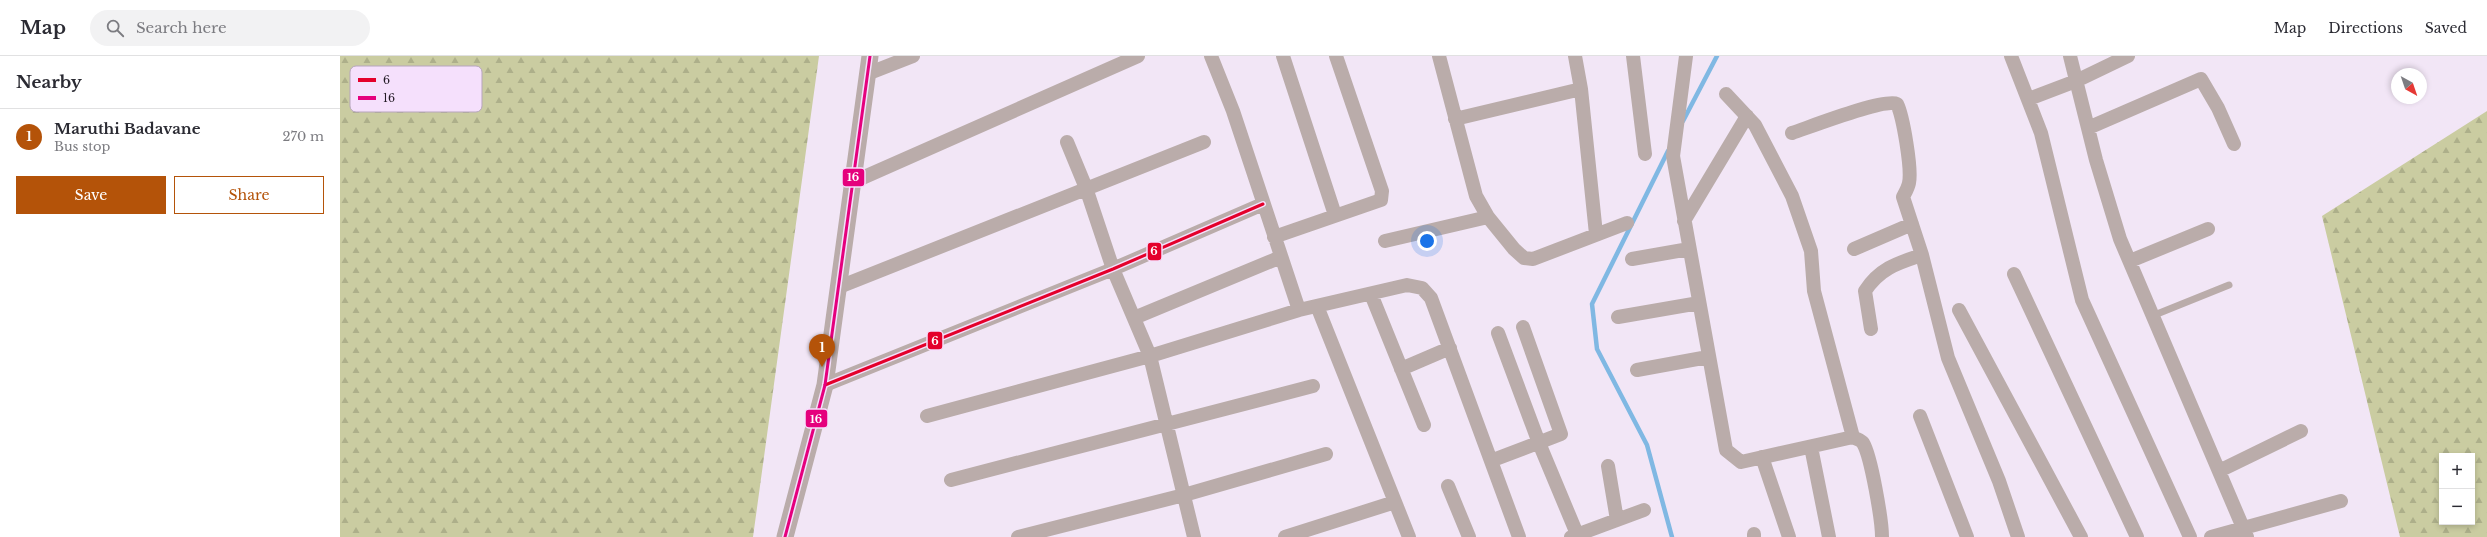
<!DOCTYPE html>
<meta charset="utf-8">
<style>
:root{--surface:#fff;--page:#f2f2f3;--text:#2b2b33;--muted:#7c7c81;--line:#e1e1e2;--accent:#b45309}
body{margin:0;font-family:"Libre Baskerville",serif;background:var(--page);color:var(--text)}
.controls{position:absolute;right:12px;bottom:12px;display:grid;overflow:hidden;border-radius:0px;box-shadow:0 2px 6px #0003}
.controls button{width:36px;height:36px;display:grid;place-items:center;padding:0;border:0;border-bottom:1px solid var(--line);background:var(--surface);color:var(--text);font:20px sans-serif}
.compass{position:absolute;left:2051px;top:12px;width:36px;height:36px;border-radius:50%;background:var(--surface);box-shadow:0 2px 6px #0003;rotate:140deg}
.you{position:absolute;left:1087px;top:185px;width:14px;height:14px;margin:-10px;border:3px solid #fff;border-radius:50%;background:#1a73e8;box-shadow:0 0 0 6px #1a73e833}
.badge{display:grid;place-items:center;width:26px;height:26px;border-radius:50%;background:var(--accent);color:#fff;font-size:13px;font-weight:700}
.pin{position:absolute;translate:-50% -33px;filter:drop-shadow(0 1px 2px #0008)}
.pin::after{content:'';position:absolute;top:21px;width:14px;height:12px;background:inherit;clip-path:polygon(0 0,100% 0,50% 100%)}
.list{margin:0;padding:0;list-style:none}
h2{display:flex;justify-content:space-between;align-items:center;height:52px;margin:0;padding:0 16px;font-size:17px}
h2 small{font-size:13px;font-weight:400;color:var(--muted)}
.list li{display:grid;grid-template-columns:26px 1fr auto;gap:12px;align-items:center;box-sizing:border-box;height:56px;padding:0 16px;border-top:1px solid var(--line)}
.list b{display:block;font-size:15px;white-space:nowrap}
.list p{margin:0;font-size:13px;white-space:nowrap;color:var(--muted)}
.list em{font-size:13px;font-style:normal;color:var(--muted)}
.actions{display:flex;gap:8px;padding:12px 16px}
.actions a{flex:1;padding:9px 0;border:1px solid var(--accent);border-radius:0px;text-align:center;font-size:14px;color:var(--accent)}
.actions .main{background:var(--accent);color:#fff}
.icon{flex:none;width:22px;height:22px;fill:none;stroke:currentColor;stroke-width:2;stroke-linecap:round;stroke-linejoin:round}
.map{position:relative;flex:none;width:2147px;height:481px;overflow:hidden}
header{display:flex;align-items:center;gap:24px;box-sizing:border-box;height:56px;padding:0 20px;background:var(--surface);border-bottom:1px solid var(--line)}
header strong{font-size:19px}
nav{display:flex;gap:22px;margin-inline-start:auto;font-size:14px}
.search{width:280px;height:36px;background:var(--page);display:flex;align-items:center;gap:10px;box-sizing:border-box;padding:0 14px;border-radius:22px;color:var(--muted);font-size:15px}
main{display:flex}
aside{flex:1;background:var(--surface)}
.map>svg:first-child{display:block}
.forest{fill:url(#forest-firs);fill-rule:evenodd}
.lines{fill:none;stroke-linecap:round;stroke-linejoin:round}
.stream{stroke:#80b8e3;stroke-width:4.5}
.service{stroke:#baacaa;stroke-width:7}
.minor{stroke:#baacaa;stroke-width:14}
.tertiary{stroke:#baacaa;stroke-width:17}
.bus-1-casing{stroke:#f5e0fc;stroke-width:6}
.bus-2-casing{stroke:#f5e0fc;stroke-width:6}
.bus-1{stroke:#e4002b;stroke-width:3}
.bus-2{stroke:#e5007d;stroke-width:3}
.key{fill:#f5e0fc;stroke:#b6a5bc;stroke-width:1}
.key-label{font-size:11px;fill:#231b25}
.line-badge{stroke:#f5e0fc;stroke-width:1.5}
.badge-label{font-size:11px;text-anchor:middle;font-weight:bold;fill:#fff}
</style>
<header>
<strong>Map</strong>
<div class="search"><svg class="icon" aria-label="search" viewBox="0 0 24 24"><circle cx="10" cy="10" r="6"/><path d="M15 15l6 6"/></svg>Search here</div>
<nav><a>Map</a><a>Directions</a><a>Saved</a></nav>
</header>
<main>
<aside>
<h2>Nearby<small></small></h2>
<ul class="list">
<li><span class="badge">1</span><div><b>Maruthi Badavane</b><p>Bus stop</p></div><em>270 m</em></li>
</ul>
<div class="actions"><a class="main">Save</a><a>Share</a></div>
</aside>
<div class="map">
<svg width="2147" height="481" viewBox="0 0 2147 481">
<defs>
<pattern id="forest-firs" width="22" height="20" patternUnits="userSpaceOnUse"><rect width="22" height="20" fill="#cacca1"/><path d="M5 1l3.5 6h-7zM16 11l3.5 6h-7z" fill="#adaf8a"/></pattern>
</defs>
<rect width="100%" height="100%" fill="#f2e6f6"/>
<path class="forest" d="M0,0H479L413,481H0Z
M2147,55V481H2060L1982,160ZM2102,400H2132V466H2102Z"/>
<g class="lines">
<path class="stream" d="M1343,65L1377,0
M1328,95L1252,248L1257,293L1307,389L1332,481"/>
<path class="service" d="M1812,260L1889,229"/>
<path class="minor" d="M871,0L893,55L959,254
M943,0L995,159
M1099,0L1136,140L1148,161L1174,193L1184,202L1193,203L1287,167
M1235,0L1241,33L1256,178
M1293,0L1305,98
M1346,0L1333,100L1386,394L1401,406L1513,381C1516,383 1521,384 1523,387C1531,400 1542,464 1542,481
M1671,0L1701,77L1742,244L1850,481
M1730,0L1756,104L1780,183L1907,481
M527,18L573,0
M1386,38L1415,69L1452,140L1471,195L1474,235L1513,381
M1689,43L1736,25L1788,0
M1115,63L1241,33
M1748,72L1861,23L1878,52L1894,88
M1452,77C1470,71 1544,42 1557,48C1563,60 1572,113 1569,127C1568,132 1565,137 1563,141L1582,199L1608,302L1659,425L1678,481
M727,86L746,132L773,213L810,300L854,481
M513,126L798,0
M1344,165L1407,60
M934,181L1041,144L1042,135L996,0
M1045,185L1148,161
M1514,193L1572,168
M1292,203L1349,193
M1790,205L1868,173
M1674,218L1797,481
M499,231L864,86
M1031,238L1084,369
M977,250L1069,481
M1619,254L1741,481
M1278,261L1359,247
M794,262L941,201
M1531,273L1525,235C1540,212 1558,207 1582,199
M1158,277L1199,387L1237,478
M1061,313L1110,292
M1297,314L1368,301
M485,329L773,213L923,148
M587,360L810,300L959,254L1067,229L1082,232L1091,242L1179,481
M1580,360L1627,481
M1471,391L1489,481
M1422,401L1449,481
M1153,404L1221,378L1183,271
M1268,410L1277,464
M1879,415L1961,375
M611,424L973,330
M1108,430L1129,481
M1414,478V481
M678,481L844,439L986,398
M945,481L1055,446
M1231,481L1304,454
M1871,481L2001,445"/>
<path class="tertiary" d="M445,481L485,329L530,0"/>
<defs>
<path id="bus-1" d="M485,329L773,213L923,148"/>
<path id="bus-2" d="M445,481L485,329L530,0"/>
</defs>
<use href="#bus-1" class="bus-1-casing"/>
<use href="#bus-2" class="bus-2-casing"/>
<use href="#bus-1" class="bus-1"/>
<use href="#bus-2" class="bus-2"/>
</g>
<rect x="10" y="10" width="132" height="46" rx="6" class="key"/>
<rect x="18" y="22" width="18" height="4" fill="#e4002b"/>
<rect x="18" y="40" width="18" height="4" fill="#e5007d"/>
<g class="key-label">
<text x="43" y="28">6</text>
<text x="43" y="46">16</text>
</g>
<g class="line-badge">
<rect x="502" y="112" width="23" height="19" rx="4" fill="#e5007d"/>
<rect x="807" y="186" width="15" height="19" rx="4" fill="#e4002b"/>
<rect x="587" y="275" width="16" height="19" rx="4" fill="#e4002b"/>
<rect x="465" y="353" width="23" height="19" rx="4" fill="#e5007d"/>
</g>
<g class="badge-label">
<text x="513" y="125">16</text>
<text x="814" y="199">6</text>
<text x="595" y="289">6</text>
<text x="476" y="367">16</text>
</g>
</svg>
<div class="controls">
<button>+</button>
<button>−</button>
</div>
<svg class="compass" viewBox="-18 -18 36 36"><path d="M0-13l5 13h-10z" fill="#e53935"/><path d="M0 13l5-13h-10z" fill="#7c7c81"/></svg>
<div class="you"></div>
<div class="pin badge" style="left:482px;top:311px">1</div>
</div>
</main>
